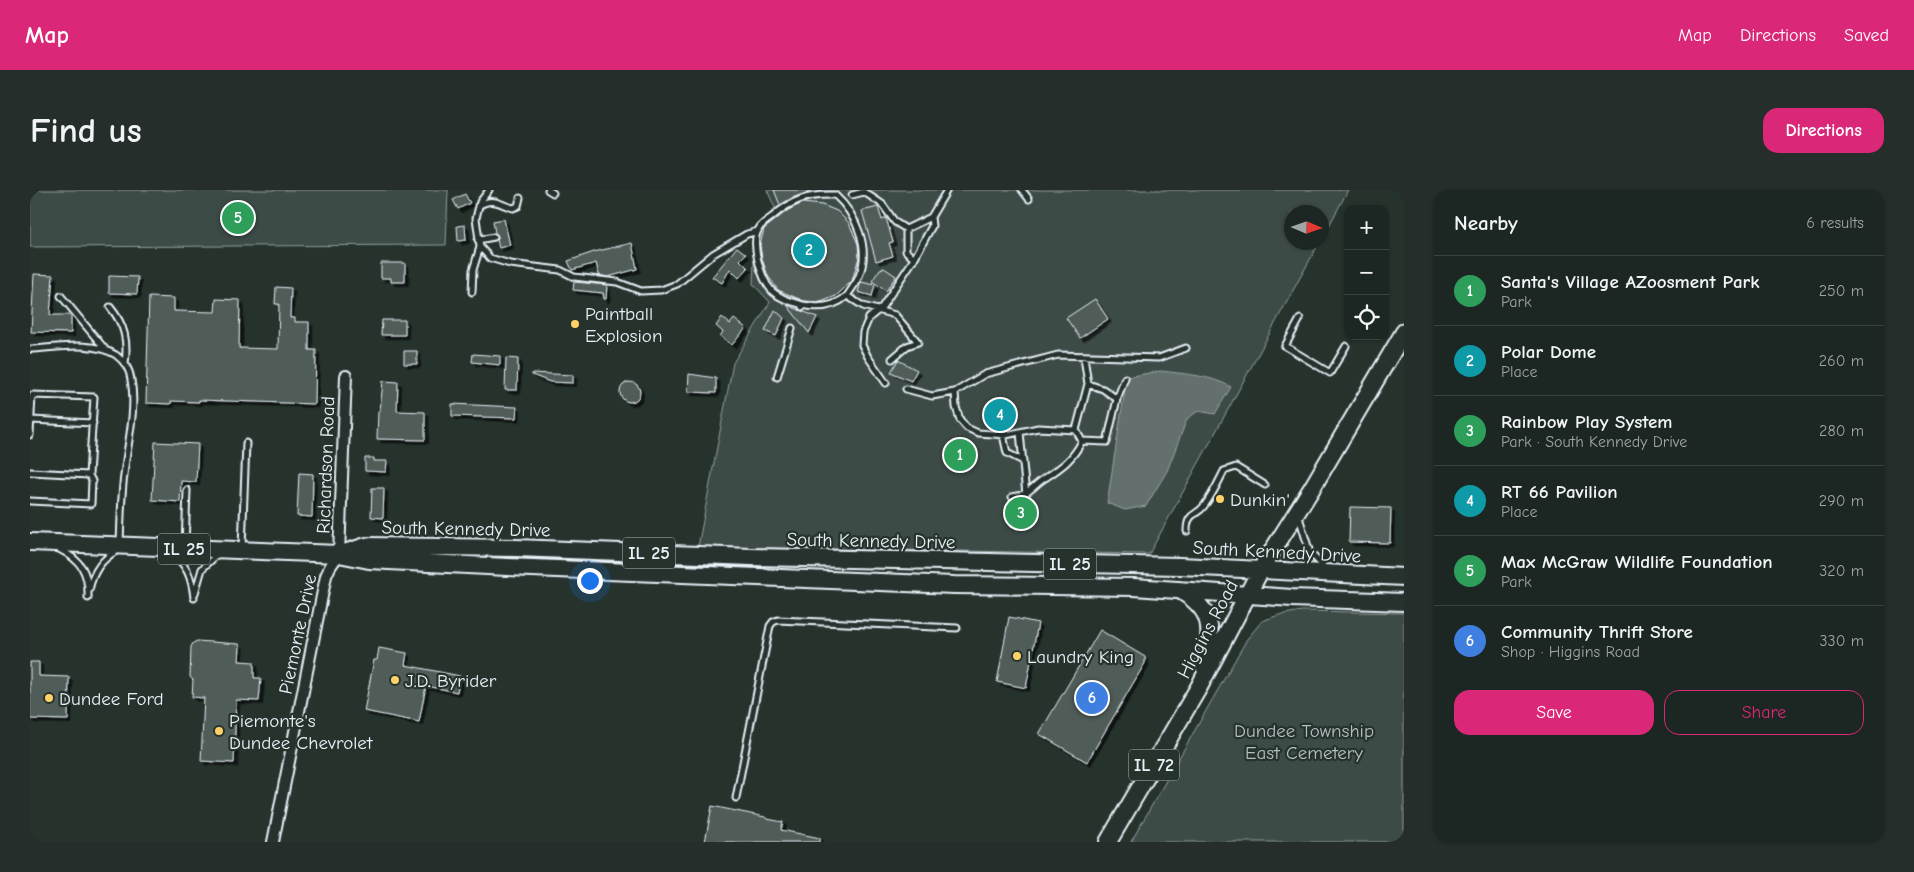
<!DOCTYPE html>
<meta charset="utf-8">
<style>
:root{--surface:#1c2622;--page:#252e2a;--text:#f1f3f6;--muted:#a0a5a5;--line:#3a4340;--accent:#db2777}
body{margin:0;font-family:"Comic Neue",sans-serif;background:var(--page);color:var(--text)}
.controls{position:absolute;right:15px;top:15px;display:grid;overflow:hidden;border-radius:10px;box-shadow:0 1px 4px #0004}
.controls button{width:45px;height:45px;display:grid;place-items:center;padding:0;border:0;border-bottom:1px solid var(--line);background:var(--surface);color:var(--text);font:25px sans-serif}
.compass{position:absolute;left:1254px;top:15px;width:45px;height:45px;border-radius:50%;background:var(--surface);box-shadow:0 1px 4px #0004;rotate:92deg}
.you{position:absolute;left:559px;top:390px;width:18px;height:18px;margin:-12px;border:4px solid #fff;border-radius:50%;background:#1a73e8;box-shadow:0 0 0 8px #1a73e833}
.badge{display:grid;place-items:center;width:32px;height:32px;border-radius:50%;background:var(--accent);color:#fff;font-size:16px;font-weight:700}
.pin{position:absolute;translate:-50% -50%;border:2px solid #fff;box-shadow:0 1px 5px #0006}
.list{margin:0;padding:0;list-style:none}
h2{display:flex;justify-content:space-between;align-items:center;height:65px;margin:0;padding:0 20px;font-size:21px}
h2 small{font-size:16px;font-weight:400;color:var(--muted)}
.list li{display:grid;grid-template-columns:32px 1fr auto;gap:15px;align-items:center;box-sizing:border-box;height:70px;padding:0 20px;border-top:1px solid var(--line)}
.list b{display:block;font-size:19px;white-space:nowrap}
.list p{margin:0;font-size:16px;white-space:nowrap;color:var(--muted)}
.list em{font-size:16px;font-style:normal;color:var(--muted)}
.actions{display:flex;gap:10px;padding:15px 20px}
.actions a{flex:1;padding:11px 0;border:1px solid var(--accent);border-radius:15px;text-align:center;font-size:18px;color:var(--accent)}
.actions .main{background:var(--accent);color:#fff}
.icon{flex:none;width:28px;height:28px;fill:none;stroke:currentColor;stroke-width:2;stroke-linecap:round;stroke-linejoin:round}
.map{position:relative;flex:none;width:1374px;height:652px;overflow:hidden;border-radius:15px}
header{display:flex;align-items:center;gap:30px;box-sizing:border-box;height:70px;padding:0 25px;background:var(--accent);color:#fff}
header strong{font-size:24px}
nav{display:flex;gap:28px;margin-inline-start:auto;font-size:18px}
.intro{display:flex;align-items:center;justify-content:space-between;box-sizing:border-box;height:120px;padding:0 30px}
h1{margin:0;font-size:35px}
.button{padding:12px 22px;border-radius:15px;background:var(--accent);color:#fff;font-size:18px;font-weight:700}
main{display:flex;gap:30px;padding:0 30px}
aside{flex:1;background:var(--surface);border-radius:15px;box-shadow:0 1px 4px #0004}
.map>svg:first-child{display:block}
.green{fill:#3e4b47;stroke:#939ea0}
.water{fill:#636f6d;stroke:#98a3a5}
.building{fill:#505c59;stroke:#e8f1f8;filter:url(#shadow)}
.lines{fill:none;stroke-linecap:round;stroke-linejoin:round}
.service-casing{stroke:#e8f1f8;stroke-width:9}
.minor-casing{stroke:#e8f1f8;stroke-width:14}
.primary-casing{stroke:#e8f1f8;stroke-width:20}
.service{stroke:#26332d;stroke-width:5}
.minor{stroke:#26332d;stroke-width:10}
.primary{stroke:#26332d;stroke-width:16}
.poi-dot{fill:#ffd166;stroke:#26332d;stroke-width:2}
.labels{text-anchor:middle;stroke-width:4.5;stroke-linejoin:round;paint-order:stroke}
.shield{fill:#26332d;stroke:#aeb8bb;stroke-width:1}
.shield-label{font-size:18px;font-weight:bold;fill:#e8f1f8}
.poi-label{font-size:19px;fill:#e8f1f8;stroke:#26332d;text-anchor:start}
.street-label{font-size:19px;fill:#e8f1f8;stroke:#26332d}
.park-label{font-size:19px;fill:#b5bfc3;stroke:#26332d}
</style>
<header>
<strong>Map</strong>
<nav><a>Map</a><a>Directions</a><a>Saved</a></nav>
</header>
<div class="intro"><h1>Find us</h1><a class="button">Directions</a></div>
<main>
<div class="map">
<svg width="1374" height="652" viewBox="0 0 1374 652">
<defs>
<filter id="shadow"><feDropShadow dx="3.5" dy="3.5" stdDeviation="0" flood-color="#0009"/></filter>
</defs>
<rect width="100%" height="100%" fill="#26332d"/>
<filter id="ink" filterUnits="userSpaceOnUse"><feTurbulence type="fractalNoise" baseFrequency=".02" numOctaves="2"/><feDisplacementMap in="SourceGraphic" scale="10" xChannelSelector="R" yChannelSelector="G"/><feConvolveMatrix kernelMatrix="1 2 1 2 8 2 1 2 1" color-interpolation-filters="sRGB"/></filter>
<g filter="url(#ink)">
<path class="green" d="M0,0H418L416,55L0,57Z
M737,0H1318L1292,49V22H1262V52L1289,53L1119,364L668,357L703,173L740,112L723,94L725,49L745,18Z
M1272,421L1374,423V652H1101L1217,449L1232,431L1249,425Z"/>
<path class="water" d="M1130,181C1155,184 1180,185 1201,197L1185,224L1168,221L1157,229L1137,281L1116,316L1095,320L1077,313L1097,187Z"/>
<path class="building" d="M744,0H784L762,8L750,15Z
M435,4L440,13L428,19L423,10Z
M773,13L792,15L807,21L819,33L828,54L829,67L822,91L806,106L791,112L774,111L748,100L738,86L732,69L730,55L734,39L758,20Z
M848,17L852,30L856,28L863,52L859,53L863,66L846,71L832,21Z
M474,29L480,55L469,58L467,50L468,46L465,43L463,31Z
M435,35L436,50L428,51L427,36Z
M602,53L607,79L578,87L569,85L566,73L542,80L538,71L564,62Z
M707,57L716,64L710,70L718,78L709,88L700,79L692,93L682,87Z
M351,73H375V92H361V88H351Z
M854,78L866,86L856,101L842,91L850,79Z
M4,84L23,85L20,125H41V143L1,142Z
M79,86L108,87L107,104L79,103Z
M544,92L577,95L576,109H574L573,103L543,100Z
M831,92L845,95L842,106L828,102Z
M246,97L261,98L260,128H265V132H279V160H286L285,214L169,210V212L141,211V214L116,213L119,107L144,108V121L185,122L186,109L210,110L209,158L248,159L249,114H245Z
M1065,109L1078,129L1050,148L1036,128Z
M757,115L787,127L779,143Z
M745,120L754,128L746,146L735,141Z
M692,127L700,134L704,129L716,138L702,155L690,146L693,142L686,136Z
M352,130H375V145H351Z
M374,161H387V174H374Z
M443,164L470,166V175L442,172Z
M476,168L488,169L487,200H475Z
M868,170L887,180L881,191L861,182Z
M502,183L543,185V193L520,192L502,185Z
M659,184L686,188V203L658,202Z
M353,191L368,192L367,221L395,222V250L347,249L348,221H350Z
M590 202a10 10 0 1 1 20 0a10 10 0 1 1-20 0Z
M977,212L983,230L963,237L957,220Z
M422,214L487,217L486,228L422,226Z
M125,252L168,254L166,292L151,291L150,312L122,310Z
M335,268H344V271H357L356,282L335,281Z
M269,283L283,284L282,327L267,326Z
M342,298H354L353,328L341,327Z
M1320,317L1361,318L1360,353L1319,352Z
M979,427L1008,433L996,498L967,492Z
M1070,440L1115,467V473L1057,572L1009,544Z
M167,451L209,454L210,456L209,471L224,472V488H231L229,511L206,510L204,573L171,571L174,508L162,507L163,490L160,487L161,457L163,453Z
M349,458L377,463L375,475L430,486L427,502L396,496L389,532L334,521L344,470H347Z
M0,472H9V486L39,487L38,530L0,529Z
M682,616L735,627L737,629L753,632L751,640L790,648V652H675Z"/>
<g class="lines">
<defs>
<path id="service" d="M459,0L450,12L446,28L450,57L460,68L480,74L530,80L544,87L587,92L611,101L631,100L647,94L683,64L717,44L728,41
M518,0L523,3
M992,0L999,9
M822,5L834,2L852,14L865,32L876,39
M448,16C464,7 468,14 483,18L488,16L490,8
M876,39V61L884,69
M876,39L901,27
M448,50L464,47
M442,102L443,80L450,57
M31,106L75,159
M773,115C763,112 750,109 742,101C731,89 719,51 730,37C733,33 738,30 742,27C761,10 779,4 805,5C826,24 841,58 829,86C827,93 821,99 817,106
M80,117C95,135 98,151 95,174
M772,117L773,115C790,119 804,117 817,106L833,116L865,125L888,152L877,156L862,169
M1270,129L1255,156L1300,183L1316,156
M0,159C26,158 62,150 86,165C94,171 100,180 101,190C107,219 97,256 94,285C91,307 91,330 90,353
M747,187L762,138
M856,193L838,167L832,155L833,142L839,128L852,117L884,69L902,36L901,27L917,0
M1058,194L1073,199L1087,209
M876,199L902,206L925,202L955,184L1028,165L1129,168L1156,158
M925,202L926,217L930,230L937,238L948,243L976,245L1008,238L1046,240
M1,230L63,233
M990,242L996,305
M0,245L2,205L64,207L59,285L62,291L61,314L0,311
M973,245L977,263L993,271
M1052,251L1077,252L1087,209L1095,188
M1052,251L1046,240L1058,194L1054,167
M0,282L59,285
M982,307C999,304 999,300 1012,290C1030,278 1042,271 1052,251
M1269,327L1280,363L1297,380
M1157,341C1157,322 1167,326 1174,316C1182,306 1188,293 1194,281L1206,277L1235,295
M155,357L157,300
M212,358L216,253
M29,359C51,370 59,382 58,408
M139,363C157,372 162,389 164,408
M59,400C63,382 71,369 88,360
M165,403L172,379L188,364
M706,608L740,436L743,432L748,430L927,438"/>
<path id="minor" d="M243,652L296,386L300,377L309,364L316,186"/>
<path id="primary" d="M0,352L309,364L339,370L477,377L924,395L1104,397L1262,408L1374,412
M311,364L336,356L486,358L721,367L1150,376L1374,387
M1149,400C1186,420 1182,441 1174,477
M1078,652L1169,497L1231,379L1282,298L1374,142"/>
</defs>
<use href="#service" class="service-casing"/>
<use href="#minor" class="minor-casing"/>
<use href="#primary" class="primary-casing"/>
<use href="#service" class="service"/>
<use href="#minor" class="minor"/>
<use href="#primary" class="primary"/>
</g>
</g>
<g class="poi-dot">
<circle cx="545" cy="134" r="5"/>
<circle cx="1190" cy="309" r="5"/>
<circle cx="987" cy="466" r="5"/>
<circle cx="365" cy="490" r="5"/>
<circle cx="19" cy="508" r="5"/>
<circle cx="189" cy="541" r="5"/>
</g>
<g class="labels">
<g class="shield">
<rect x="128" y="343.5" width="52" height="31" rx="4"/>
<rect x="593" y="347.5" width="52" height="31" rx="4"/>
<rect x="1014" y="358.5" width="52" height="31" rx="4"/>
<rect x="1099" y="559.5" width="50" height="31" rx="4"/>
</g>
<g class="shield-label">
<text x="154" y="365">IL 25</text>
<text x="619" y="369">IL 25</text>
<text x="1040" y="380">IL 25</text>
<text x="1124" y="581">IL 72</text>
</g>
<g class="poi-label">
<text x="555" y="130">Paintball<tspan x="555" dy="22">Explosion</tspan></text>
<text x="1200" y="316">Dunkin'</text>
<text x="997" y="473">Laundry King</text>
<text x="375" y="497">J.D. Byrider</text>
<text x="29" y="515">Dundee Ford</text>
<text x="199" y="537">Piemonte's<tspan x="199" dy="22">Dundee Chevrolet</tspan></text>
</g>
<g class="street-label">
<text transform="translate(295 275) rotate(-88)" y="7">Richardson Road</text>
<text transform="translate(436 338) rotate(1)" y="7">South Kennedy Drive</text>
<text transform="translate(841 350) rotate(1)" y="7">South Kennedy Drive</text>
<text transform="translate(1247 361) rotate(3)" y="7">South Kennedy Drive</text>
<text transform="translate(1177 439) rotate(-62)" y="7">Higgins Road</text>
<text transform="translate(267 444) rotate(-78)" y="7">Piemonte Drive</text>
</g>
<g class="park-label">
<text x="1274" y="547">Dundee Township<tspan x="1274" dy="22">East Cemetery</tspan></text>
</g>
</g>
</svg>
<div class="controls">
<button>+</button>
<button>−</button>
<button><svg class="icon" aria-label="locate" viewBox="0 0 24 24"><circle cx="12" cy="12" r="6"/><path d="M12 2v4M12 18v4M2 12h4M18 12h4"/></svg></button>
</div>
<svg class="compass" viewBox="-18 -18 36 36"><path d="M0-13l5 13h-10z" fill="#e53935"/><path d="M0 13l5-13h-10z" fill="#a0a5a5"/></svg>
<div class="you"></div>
<div class="pin badge" style="left:930px;top:265px;background:#2e9e5b">1</div>
<div class="pin badge" style="left:779px;top:60px;background:#0f9aa8">2</div>
<div class="pin badge" style="left:991px;top:323px;background:#2e9e5b">3</div>
<div class="pin badge" style="left:970px;top:225px;background:#0f9aa8">4</div>
<div class="pin badge" style="left:208px;top:28px;background:#2e9e5b">5</div>
<div class="pin badge" style="left:1062px;top:508px;background:#3f7fe0">6</div>
</div>
<aside>
<h2>Nearby<small>6 results</small></h2>
<ul class="list">
<li><span class="badge" style="background:#2e9e5b">1</span><div><b>Santa's Village AZoosment Park</b><p>Park</p></div><em>250 m</em></li>
<li><span class="badge" style="background:#0f9aa8">2</span><div><b>Polar Dome</b><p>Place</p></div><em>260 m</em></li>
<li><span class="badge" style="background:#2e9e5b">3</span><div><b>Rainbow Play System</b><p>Park · South Kennedy Drive</p></div><em>280 m</em></li>
<li><span class="badge" style="background:#0f9aa8">4</span><div><b>RT 66 Pavilion</b><p>Place</p></div><em>290 m</em></li>
<li><span class="badge" style="background:#2e9e5b">5</span><div><b>Max McGraw Wildlife Foundation</b><p>Park</p></div><em>320 m</em></li>
<li><span class="badge" style="background:#3f7fe0">6</span><div><b>Community Thrift Store</b><p>Shop · Higgins Road</p></div><em>330 m</em></li>
</ul>
<div class="actions"><a class="main">Save</a><a>Share</a></div>
</aside>
</main>
